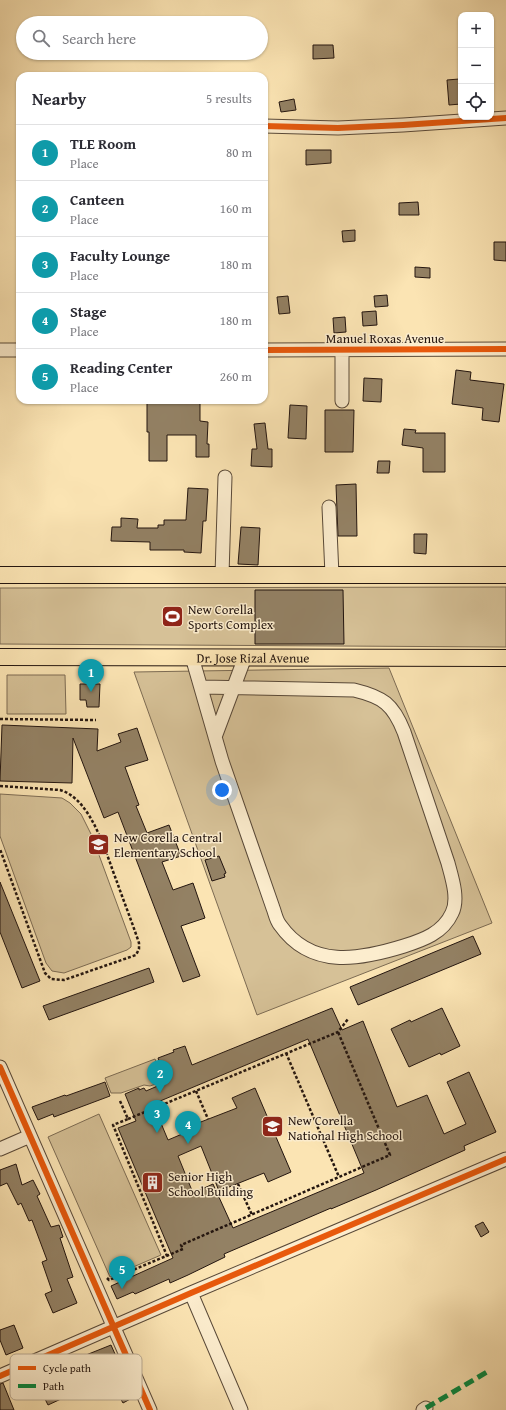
<!DOCTYPE html>
<meta charset="utf-8">
<style>
:root{--surface:#fff;--page:#f7f7f7;--text:#2b2b33;--muted:#7c7c81;--line:#e1e1e2;--accent:#8f2418}
body{margin:0;font-family:"Gentium Book Plus",serif;background:var(--page);color:var(--text)}
.controls{position:absolute;right:12px;top:12px;display:grid;overflow:hidden;border-radius:8px;box-shadow:0 1px 3px #0004}
.controls button{width:36px;height:36px;display:grid;place-items:center;padding:0;border:0;border-bottom:1px solid var(--line);background:var(--surface);color:var(--text);font:20px sans-serif}
.you{position:absolute;left:222px;top:790px;width:14px;height:14px;margin:-10px;border:3px solid #fff;border-radius:50%;background:#1a73e8;box-shadow:0 0 0 6px #1a73e833}
.badge{display:grid;place-items:center;width:26px;height:26px;border-radius:50%;background:var(--accent);color:#fff;font-size:13px;font-weight:700}
.pin{position:absolute;translate:-50% -33px;filter:drop-shadow(0 1px 2px #0008)}
.pin::after{content:'';position:absolute;top:21px;width:14px;height:12px;background:inherit;clip-path:polygon(0 0,100% 0,50% 100%)}
.list{margin:0;padding:0;list-style:none}
h2{display:flex;justify-content:space-between;align-items:center;height:52px;margin:0;padding:0 16px;font-size:17px}
h2 small{font-size:13px;font-weight:400;color:var(--muted)}
.list li{display:grid;grid-template-columns:26px 1fr auto;gap:12px;align-items:center;box-sizing:border-box;height:56px;padding:0 16px;border-top:1px solid var(--line)}
.list b{display:block;font-size:15px;white-space:nowrap}
.list p{margin:0;font-size:13px;white-space:nowrap;color:var(--muted)}
.list em{font-size:13px;font-style:normal;color:var(--muted)}
.icon{flex:none;width:22px;height:22px;fill:none;stroke:currentColor;stroke-width:2;stroke-linecap:round;stroke-linejoin:round}
.map{position:relative;flex:none;width:506px;height:1410px;overflow:hidden}
.search{position:absolute;background:var(--surface);box-shadow:0 1px 3px #0004;left:16px;top:16px;width:252px;height:44px;display:flex;align-items:center;gap:10px;box-sizing:border-box;padding:0 14px;border-radius:22px;color:var(--muted);font-size:15px}
.panel{position:absolute;background:var(--surface);box-shadow:0 1px 3px #0004;left:16px;top:72px;width:252px;height:332px;border-radius:12px}
.map>svg:first-child{display:block}
.green{fill:#d6c197;stroke:#7c6b53}
.building{fill:#938164;stroke:#23150f;fill-rule:evenodd}
.lines{fill:none;stroke-linecap:round;stroke-linejoin:round}
.minor-casing{stroke:#594938;stroke-width:15}
.major-casing{stroke:#23150f;stroke-width:18}
.path{stroke:#23150f;stroke-width:2.5;stroke-dasharray:3 2;stroke-linecap:butt}
.minor{stroke:#fcedce;stroke-width:13}
.major{stroke:#fbe4b3;stroke-width:16}
.quiet{stroke:#00873e;stroke-width:5;stroke-dasharray:10 5;stroke-linecap:butt}
.cycleway-casing{stroke:#fcedce;stroke-width:8}
.cycleway{stroke:#e8590c;stroke-width:6}
.labels{text-anchor:middle;stroke-width:3;stroke-linejoin:round;paint-order:stroke}
.street-label{font-size:13px;fill:#23150f;stroke:#fcedce}
.poi-label{font-size:13px;fill:#23150f;stroke:#fcedce;text-anchor:start}
.key{fill:#fcedce;stroke:#bbac95;stroke-width:1}
.key-label{font-size:11px;fill:#23150f}
</style>
<div class="map">
<svg width="506" height="1410" viewBox="0 0 506 1410">
<rect width="100%" height="100%" fill="#fbe4b3"/>
<filter id="stains"><feTurbulence type="fractalNoise" baseFrequency=".005" numOctaves="4"/><feColorMatrix values="0 0 0 0 .2 0 0 0 0 .09 0 0 0 0 .02 0 0 0 .5 -.17"/></filter>
<radialGradient id="worn" r=".72"><stop offset=".6" stop-color="#630" stop-opacity="0"/><stop offset="1" stop-color="#630" stop-opacity=".3"/></radialGradient>
<path class="green" d="M506,587V647L0,644V588Z
M389,668L492,923L257,1015L134,672Z
M7,675H65L66,714H7Z
M0,794L62,798L70,803L81,814L92,836L131,942V947L127,950L64,973L52,971L46,963L0,836Z
M155,1059L164,1081L150,1086L144,1085L121,1093H111L105,1078Z
M99,1114L161,1255L110,1277L48,1137Z"/>
<path class="building" d="M313,45H333L334,58L313,59Z
M459,79L461,104L449,105L447,80Z
M294,99L296,110L281,112L279,102Z
M306,150H331V163L306,165Z
M418,202L419,215H399V203Z
M355,230V241L343,242L342,231Z
M494,242H506V261L494,260Z
M415,267L430,268V278L415,277Z
M387,295L388,306L375,307L374,296Z
M288,296L290,313L279,314L277,297Z
M376,311L377,325L363,326L362,312Z
M345,317L346,332L334,333L333,318Z
M456,370L471,372L470,380L504,384L499,422L482,420L483,408L452,404Z
M364,378L382,379L381,402L363,401Z
M147,400H200V421L208,422L207,444H209V457H196V435H167V461H149V432H147Z
M290,405L307,406L306,439L288,438Z
M325,410H354L353,452H325Z
M265,423L268,449H272V467L251,466L252,449H257L254,424Z
M404,429L416,430L415,433H445V472H423V448L402,445Z
M378,461H390L389,473H377Z
M356,484L357,536H338L336,485Z
M188,488L208,489L206,521H203L201,553L184,552V550H150V542L111,541L112,527H121V518L138,519L137,528H158V525H164V520H186Z
M241,527L260,528L258,565L238,564Z
M414,534H427L426,554L414,553Z
M255,590H343L344,644H255Z
M80,684H100L99,707H87L86,700H80Z
M2,725L98,729L97,751L121,742L118,734L137,728L148,760L125,767L139,805L136,806L147,833L169,825L181,856L162,862L173,890L193,883L205,918L181,926L200,976L183,982L118,812L104,818L73,738L72,783L0,781Z
M219,856L226,873L224,874L225,877L212,881L205,860Z
M0,882L40,981L22,988L0,932Z
M473,936L481,954L358,1005L350,987Z
M149,968L154,982L49,1020L43,1006Z
M332,1008L342,1030L363,1021L397,1107L427,1095L444,1134L466,1124L447,1082L469,1072L496,1132L464,1146L465,1150L376,1190L331,1209V1208L224,1254L225,1257L188,1275L170,1283L169,1279L135,1294L133,1292L117,1299L111,1286L173,1258L118,1128L136,1121L125,1094L139,1088V1090L144,1088L146,1091L167,1082L158,1058L174,1052L173,1050L185,1046L192,1065ZM308,1039L364,1173L233,1228L213,1184L193,1193L178,1156L201,1146L219,1191L264,1173L268,1182L291,1172L255,1088L232,1098L237,1108L193,1125L194,1129L168,1140L153,1104Z
M442,1008L460,1046L441,1055L440,1053L409,1067L391,1029L410,1020L411,1022Z
M105,1082L110,1096L54,1117L53,1114L38,1120L32,1107L65,1095L66,1096Z
M16,1164L22,1185L33,1180L40,1194L37,1196L51,1227L59,1225L63,1237L60,1238L73,1277L67,1279L77,1303L53,1313L45,1294L52,1291L42,1262L47,1260L32,1220L29,1221L21,1203L18,1205L7,1183L0,1186V1170Z
M483,1222L489,1232L481,1237L475,1226Z
M14,1325L23,1348L6,1355L0,1340V1330Z
M111,1345L134,1397L123,1403L115,1389L102,1395L86,1355Z
M65,1366L73,1386L58,1392L61,1399L48,1405L36,1381L52,1373V1372Z
M3,1383L14,1410H0V1384Z"/>
<g class="lines">
<defs>
<path id="minor" d="M264,126L338,128L403,125L506,118
M342,349V401
M0,350H20
M264,350L506,349
M329,507L332,575
M222,575L225,477
M192,657L222,761L273,908C275,913 276,920 280,925C311,969 359,960 404,946C423,940 443,933 452,913C459,899 452,878 448,863L404,732C393,704 383,697 354,690L201,687
M215,737L245,657
M0,1067L150,1410
M0,1149L30,1136
M191,1293L241,1410
M0,1376L191,1293L506,1159
M423,1410L426,1408"/>
<g id="major">
<path d="M0,575H506"/>
<path id="s1" d="M0,657L506,658"/>
</g>
</defs>
<use href="#minor" class="minor-casing"/>
<use href="#major" class="major-casing"/>
<path class="path" d="M0,719L96,720
M0,786L60,790C92,799 106,854 117,882C124,902 132,922 139,943V949L136,955L64,980L51,979L45,973L0,849
M286,1053L339,1177
M196,1091L208,1119
M120,1101L128,1119L113,1125L167,1256
M128,1119L338,1032L348,1019
M238,1184L252,1215
M107,1278L109,1280L183,1249L181,1245L390,1155L338,1032"/>
<use href="#minor" class="minor"/>
<use href="#major" class="major"/>
<path class="quiet" d="M426,1408L487,1372"/>
<defs>
<path id="cycleway" d="M264,126L338,128L403,125L506,118
M264,350L506,349
M0,1067L150,1410
M0,1376L191,1293L506,1159"/>
</defs>
<use href="#cycleway" class="cycleway-casing"/>
<use href="#cycleway" class="cycleway"/>
</g>
<defs>
<symbol id="stadium-square" viewBox="-11 -11 22 22"><rect x="-9" y="-9" width="18" height="18" rx="4" fill="#8f2418" stroke="#fcedce"/><path d="M0-5a6.5 5 0 1 0 0 10a6.5 5 0 1 0 0-10ZM-3.5-1.8h7v3.6h-7Z" fill="#fff"/></symbol>
<symbol id="school-square" viewBox="-11 -11 22 22"><rect x="-9" y="-9" width="18" height="18" rx="4" fill="#8f2418" stroke="#fcedce"/><path d="M0-5L7-2L0 1L-7-2ZM-4 1L0 2.5L4 1V4Q0 6-4 4Z" fill="#fff"/></symbol>
<symbol id="building-square" viewBox="-11 -11 22 22"><rect x="-9" y="-9" width="18" height="18" rx="4" fill="#8f2418" stroke="#fcedce"/><path d="M-4-6H4V6H1V3H-1V6H-4ZM-2.5-4.3h1.7v1.8h-1.7ZM.8-4.3h1.7v1.8H.8ZM-2.5-1h1.7V.8h-1.7ZM.8-1h1.7V.8H.8Z" fill="#fff"/></symbol>
</defs>
<g fill-rule="evenodd">
<use href="#stadium-square" x="160" y="604" width="25" height="25"/>
<use href="#school-square" x="86" y="832" width="25" height="25"/>
<use href="#school-square" x="260" y="1114" width="25" height="25"/>
<use href="#building-square" x="140" y="1170" width="25" height="25"/>
</g>
<g class="labels">
<g class="street-label">
<text x="385" y="343">Manuel Roxas Avenue</text>
<text dy="5" stroke="none"><textPath href="#s1" startOffset="253">Dr. Jose Rizal Avenue</textPath></text>
</g>
<g class="poi-label">
<text x="188" y="614">New Corella<tspan x="188" dy="15">Sports Complex</tspan></text>
<text x="114" y="842">New Corella Central<tspan x="114" dy="15">Elementary School</tspan></text>
<text x="288" y="1125">New Corella<tspan x="288" dy="15">National High School</tspan></text>
<text x="168" y="1181">Senior High<tspan x="168" dy="15">School Building</tspan></text>
</g>
</g>
<rect x="10" y="1354" width="132" height="46" rx="6" class="key"/>
<rect x="18" y="1366" width="18" height="4" fill="#e8590c"/>
<rect x="18" y="1384" width="18" height="4" fill="#00873e"/>
<g class="key-label">
<text x="43" y="1372">Cycle path</text>
<text x="43" y="1390">Path</text>
</g>
<rect width="100%" height="100%" filter="url(#stains)"/>
<rect width="100%" height="100%" fill="url(#worn)"/>
</svg>
<div class="controls">
<button>+</button>
<button>−</button>
<button><svg class="icon" aria-label="locate" viewBox="0 0 24 24"><circle cx="12" cy="12" r="6"/><path d="M12 2v4M12 18v4M2 12h4M18 12h4"/></svg></button>
</div>
<div class="you"></div>
<div class="pin badge" style="left:91px;top:692px;background:#0f9aa8">1</div>
<div class="pin badge" style="left:160px;top:1093px;background:#0f9aa8">2</div>
<div class="pin badge" style="left:157px;top:1133px;background:#0f9aa8">3</div>
<div class="pin badge" style="left:188px;top:1144px;background:#0f9aa8">4</div>
<div class="pin badge" style="left:122px;top:1289px;background:#0f9aa8">5</div>
<div class="search"><svg class="icon" aria-label="search" viewBox="0 0 24 24"><circle cx="10" cy="10" r="6"/><path d="M15 15l6 6"/></svg>Search here</div>
<section class="panel">
<h2>Nearby<small>5 results</small></h2>
<ul class="list">
<li><span class="badge" style="background:#0f9aa8">1</span><div><b>TLE Room</b><p>Place</p></div><em>80 m</em></li>
<li><span class="badge" style="background:#0f9aa8">2</span><div><b>Canteen</b><p>Place</p></div><em>160 m</em></li>
<li><span class="badge" style="background:#0f9aa8">3</span><div><b>Faculty Lounge</b><p>Place</p></div><em>180 m</em></li>
<li><span class="badge" style="background:#0f9aa8">4</span><div><b>Stage</b><p>Place</p></div><em>180 m</em></li>
<li><span class="badge" style="background:#0f9aa8">5</span><div><b>Reading Center</b><p>Place</p></div><em>260 m</em></li>
</ul>
</section>
</div>
